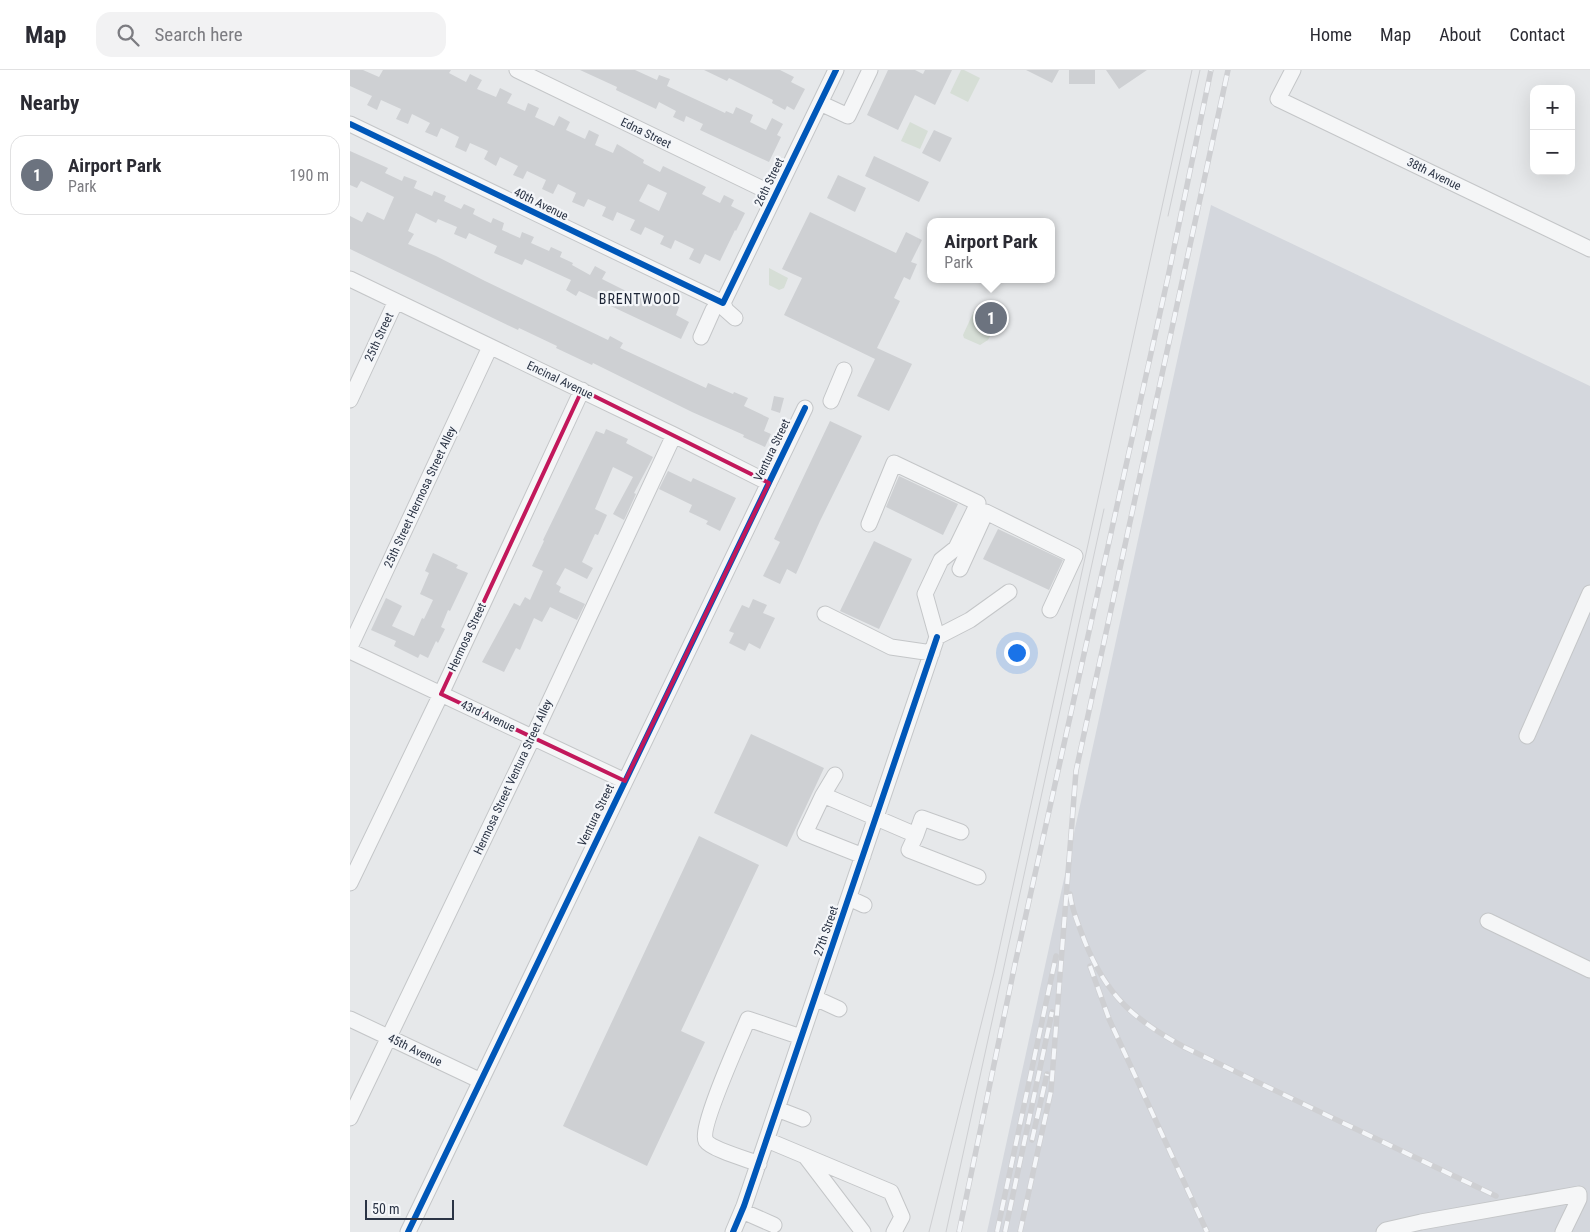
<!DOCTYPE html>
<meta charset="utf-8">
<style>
:root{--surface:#fff;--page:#f2f2f3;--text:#2b2b33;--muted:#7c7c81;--line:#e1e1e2;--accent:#6c737f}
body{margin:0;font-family:"Roboto Condensed",sans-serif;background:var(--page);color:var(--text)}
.controls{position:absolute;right:15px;top:15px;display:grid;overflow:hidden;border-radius:10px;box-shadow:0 5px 20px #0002}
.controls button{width:45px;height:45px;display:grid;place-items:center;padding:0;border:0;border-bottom:1px solid var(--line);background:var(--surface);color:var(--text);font:25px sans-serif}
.scale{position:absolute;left:15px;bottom:12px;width:89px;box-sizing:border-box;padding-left:5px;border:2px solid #2b3445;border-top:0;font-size:14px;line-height:18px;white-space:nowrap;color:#2b3445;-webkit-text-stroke:4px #f4f6f9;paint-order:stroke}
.you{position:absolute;left:666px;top:582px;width:18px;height:18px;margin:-12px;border:4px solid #fff;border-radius:50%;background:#1a73e8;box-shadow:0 0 0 8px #1a73e833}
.badge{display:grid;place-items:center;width:32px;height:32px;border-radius:50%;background:var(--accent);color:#fff;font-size:16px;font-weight:700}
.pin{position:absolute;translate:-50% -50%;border:2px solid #fff;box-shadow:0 1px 5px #0006}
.popup{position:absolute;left:577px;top:148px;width:128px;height:65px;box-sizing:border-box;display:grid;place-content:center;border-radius:10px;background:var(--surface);filter:drop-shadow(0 1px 4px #0005);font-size:16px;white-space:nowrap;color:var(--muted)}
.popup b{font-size:19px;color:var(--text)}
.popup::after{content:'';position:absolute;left:50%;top:100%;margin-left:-10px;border:10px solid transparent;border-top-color:var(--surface)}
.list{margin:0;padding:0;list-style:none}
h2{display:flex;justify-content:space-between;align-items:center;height:65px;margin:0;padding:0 20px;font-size:21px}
h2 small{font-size:16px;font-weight:400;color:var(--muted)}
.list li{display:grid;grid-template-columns:32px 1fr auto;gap:15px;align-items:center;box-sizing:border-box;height:80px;margin:0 10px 10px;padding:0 10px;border:1px solid var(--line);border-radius:15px}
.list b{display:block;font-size:19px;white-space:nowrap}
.list p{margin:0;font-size:16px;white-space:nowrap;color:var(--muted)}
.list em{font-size:16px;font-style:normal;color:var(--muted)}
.icon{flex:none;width:28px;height:28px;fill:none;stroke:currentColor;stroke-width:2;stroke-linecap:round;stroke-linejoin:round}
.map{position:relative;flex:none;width:1240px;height:1162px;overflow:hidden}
header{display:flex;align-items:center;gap:30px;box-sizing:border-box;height:70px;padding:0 25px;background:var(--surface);border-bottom:1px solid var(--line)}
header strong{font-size:24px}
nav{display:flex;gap:28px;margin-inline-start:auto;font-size:18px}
.search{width:350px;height:45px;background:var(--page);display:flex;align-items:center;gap:12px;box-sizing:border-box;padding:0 18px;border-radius:15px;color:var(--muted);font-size:19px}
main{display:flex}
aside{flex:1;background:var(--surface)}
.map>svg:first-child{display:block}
.built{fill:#d4d7dd}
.green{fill:#d6ded6}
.building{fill:#ced0d3;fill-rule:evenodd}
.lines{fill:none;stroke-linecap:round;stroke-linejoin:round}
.minor-casing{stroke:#c4c6c8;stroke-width:17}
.minor{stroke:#f5f6f7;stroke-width:15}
.tram{stroke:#cecfd2;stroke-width:1}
.rail-casing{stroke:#cecfd2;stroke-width:5.5}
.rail{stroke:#f4f6f9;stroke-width:4;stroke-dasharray:11;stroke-linecap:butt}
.cycleway-casing{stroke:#f4f6f9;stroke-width:9}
.cycleway{stroke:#0057b8;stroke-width:6}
.marked{fill:none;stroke:#c2185b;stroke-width:4;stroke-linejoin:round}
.labels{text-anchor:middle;stroke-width:4.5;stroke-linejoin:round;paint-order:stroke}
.street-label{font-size:12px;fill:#2b3445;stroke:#f4f6f9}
.neighbourhood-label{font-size:14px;letter-spacing:1px;fill:#1d2536;stroke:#f4f6f9}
</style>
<header>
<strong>Map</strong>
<div class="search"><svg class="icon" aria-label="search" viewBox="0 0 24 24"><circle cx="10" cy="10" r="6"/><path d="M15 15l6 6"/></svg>Search here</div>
<nav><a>Home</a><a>Map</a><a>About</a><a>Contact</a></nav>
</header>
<main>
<aside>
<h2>Nearby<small></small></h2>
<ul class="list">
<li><span class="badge">1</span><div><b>Airport Park</b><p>Park</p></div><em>190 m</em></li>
</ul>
</aside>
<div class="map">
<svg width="1240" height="1162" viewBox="0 0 1240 1162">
<rect width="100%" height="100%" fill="#e6e8ea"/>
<path class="built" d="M861,135L1240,316V1162H637Z"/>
<path class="green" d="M611,0H614L630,8L618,32L600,23Z
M560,52L578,61L570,79L551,71Z
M419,198L438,208L434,218L429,220L419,215Z
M624,241L644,251L646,255L638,270L630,275L614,268L613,265Z"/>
<path class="building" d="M0,0H13L29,7L33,0H101L99,3L116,12L120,4L132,10L127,19L146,27L150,18L162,24L157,33L175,41L178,33L189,38L185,47L204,56L209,46L220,52L216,60L235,69L239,60L249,65L245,75L263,83L267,74L294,90L293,93L310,102L313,96L356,117L352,124L370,133L374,125L384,130L381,136L395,143L386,161L385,160L370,191L355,184L350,194L339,189L344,179L325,170L321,179L310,174L314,166L295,157L291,165L280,160L285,150L267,142L263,151L252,146L256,137L238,129L234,137L222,132L226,123L208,114L203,124L192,119L196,110L177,101L173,109L163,105L168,96L150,87L146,96L134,89L138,81L120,73L116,82L105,77L109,67L91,58L87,67L75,62L80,53L62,44L58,54L46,49L51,39L31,30L27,40L17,35L22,26L0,16ZM298,114L317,123L309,141L289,131Z
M230,0H285L307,10L309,5L320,9L317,16L375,43L376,41L383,44L386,37L403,45L400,52L416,60L422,48L433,54L427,65L431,67L419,92L350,60L353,54L336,46L334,52L323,47L326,41L309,32L306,39L266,20L267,17Z
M354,0H430L444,7L441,12L455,19L444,40L437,36L435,40L422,33L423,30L379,8L377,11Z
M538,0H565L573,4L575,0H602L585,35L565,25L548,60L517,45Z
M676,0H709L702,13Z
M719,0H745V14H719Z
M756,0H797L769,19Z
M584,60L602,68L590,92L572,83Z
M0,81L38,98L35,103L52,111L54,106L67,111L64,118L82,126L84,121L96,126L94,131L111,139L114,134L125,139L123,144L141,153L143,148L154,153L152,160L170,168L172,162L184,167L181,173L199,181L201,177L212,182L210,187L223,193L222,195L240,205L245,196L256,202L252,209L286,226L301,232L304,224L329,237L326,245L339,252L331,269L229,221L226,226L216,220L221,210L175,189L172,195L144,183L147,176L119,163L116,169L104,164L107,157L88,149L86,153L66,143L58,161L64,164L58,174L86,186L135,211L258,270L260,266L273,273L270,278L356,318L358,313L383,324L384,322L398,328L394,336L419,348L414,361L421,364L415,377L393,367L394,365L342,342L243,293L242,295L206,278L207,276L169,258L168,260L0,179V146L12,152L17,142L34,150L44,127L11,111L7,118L0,115Z
M524,86L579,112L569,132L515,106Z
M488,105L516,118L505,142L477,128Z
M460,142L546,183L556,162L572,170L561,192L567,194L560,210L554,207L544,228L550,231L527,278L562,294L539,341L507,326L525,289L434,245L452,208L432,199Z
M424,326L434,328L430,343L421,340Z
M480,351L512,366L470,451L446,504L437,499L430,514L413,506L430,472L424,469Z
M256,359L278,369L276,373L303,387L284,423L286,424L274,450L263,444L283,407L263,397L245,439L257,445L248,465L245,464L232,492L243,498L237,509L215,498L206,514L211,517L209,522L235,534L227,550L200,537L192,552L184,548L170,580L166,578L154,602L132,592L164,533L170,536L175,527L180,530L193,501L182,496L194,471L193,470L246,361L254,364Z
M318,401L341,412L343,408L386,428L370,461L356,454L358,451L339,442L342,435L309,419Z
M549,406L608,434L593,465L536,437Z
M648,459L713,490L699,520L633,489Z
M524,471L562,489L529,559L490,541Z
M83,483L108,495L106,498L118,503L100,541L98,540L91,557L95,559L88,573L86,571L78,588L70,584L68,588L44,576L46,571L21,560L36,528L52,536L42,556L64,566L72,548L74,549L83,530L70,524L79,503L75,501Z
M403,529L417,535L413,543L425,548L410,579L399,573L395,581L379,573L384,563L379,561L392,535L399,538Z
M401,664L474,698L437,777L364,743Z
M349,766L409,795L331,961L355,972L297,1096L213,1056Z"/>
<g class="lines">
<defs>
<path id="minor" d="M167,0L425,125
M943,0L928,29L1240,179
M470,33L498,46L520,0
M0,54L373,233
M0,209L324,365L419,413
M373,233L486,0
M373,233L376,240L385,248
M351,267L363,240L371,232
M0,330L46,231
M481,331L494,300
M519,454L544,393L628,433L606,478L591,490L575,524L587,567
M610,499L636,442L725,486L700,540
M475,544L541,577L582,583
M587,567L620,550L659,522
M0,577L140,277
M0,581L275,711
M1177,666L1240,523
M485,705L473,725L566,765L572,748L611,762
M473,725L455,763L513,786
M566,765L559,780L628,807
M0,813L91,624L232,320
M499,828L514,835
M1138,851L1240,900
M465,928L489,939
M0,949L131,1011
M427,1039L453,1049
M0,1048L183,667L324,365
M417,1070L541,1122L552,1147L544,1162
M456,1087L513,1162
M409,1094C399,1090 361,1079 356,1071C349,1058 391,966 398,949L451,967
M392,1141L424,1155
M58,1162L455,338
M383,1162L394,1136L587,567
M1034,1162L1036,1160L1071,1152L1229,1124V1129L1213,1162"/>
</defs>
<use href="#minor" class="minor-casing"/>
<use href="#minor" class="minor"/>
<path class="tram" d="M818,146L850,0
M579,1162L644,903L842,0
M596,1162L754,439"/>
<defs>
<path id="rail" d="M720,824C722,841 729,856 735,872C757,926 783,949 834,977L1146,1126
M740,896L759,949L857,1162
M682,1070L697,1004
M609,1162L665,894L818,207L861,0
M647,1162L706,886
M655,1162L702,942
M670,1162L701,1021L726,701L878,0"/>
</defs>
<use href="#rail" class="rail-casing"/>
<use href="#rail" class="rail"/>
<defs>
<path id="cycleway" d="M0,54L373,233L486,0
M58,1162L455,338
M383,1162L394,1136L587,567"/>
</defs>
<use href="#cycleway" class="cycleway-casing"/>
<use href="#cycleway" class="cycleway"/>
</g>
<path class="marked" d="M232,320L419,413L275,711L91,624Z"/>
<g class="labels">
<g class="street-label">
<text transform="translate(296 63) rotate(26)" y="4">Edna Street</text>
<text transform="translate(1084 104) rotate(26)" y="4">38th Avenue</text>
<text transform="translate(419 112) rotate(-64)" y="4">26th Street</text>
<text transform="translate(191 134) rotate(26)" y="4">40th Avenue</text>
<text transform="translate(29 267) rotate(-65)" y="4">25th Street</text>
<text transform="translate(210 310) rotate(26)" y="4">Encinal Avenue</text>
<text transform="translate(422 380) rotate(-64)" y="4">Ventura Street</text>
<text transform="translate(70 427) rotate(-65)" y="4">25th Street Hermosa Street Alley</text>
<text transform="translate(117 567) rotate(-65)" y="4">Hermosa Street</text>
<text transform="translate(138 646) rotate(25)" y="4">43rd Avenue</text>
<text transform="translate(163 707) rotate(-65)" y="4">Hermosa Street Ventura Street Alley</text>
<text transform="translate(246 745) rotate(-64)" y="4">Ventura Street</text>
<text transform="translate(476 861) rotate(-71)" y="4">27th Street</text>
<text transform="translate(65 980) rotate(26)" y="4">45th Avenue</text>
</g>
<g class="neighbourhood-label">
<text x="290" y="234">BRENTWOOD</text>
</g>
</g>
</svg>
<div class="controls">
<button>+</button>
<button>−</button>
</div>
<div class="scale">50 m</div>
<div class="you"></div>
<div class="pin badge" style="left:641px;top:248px">1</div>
<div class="popup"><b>Airport Park</b>Park</div>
</div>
</main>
